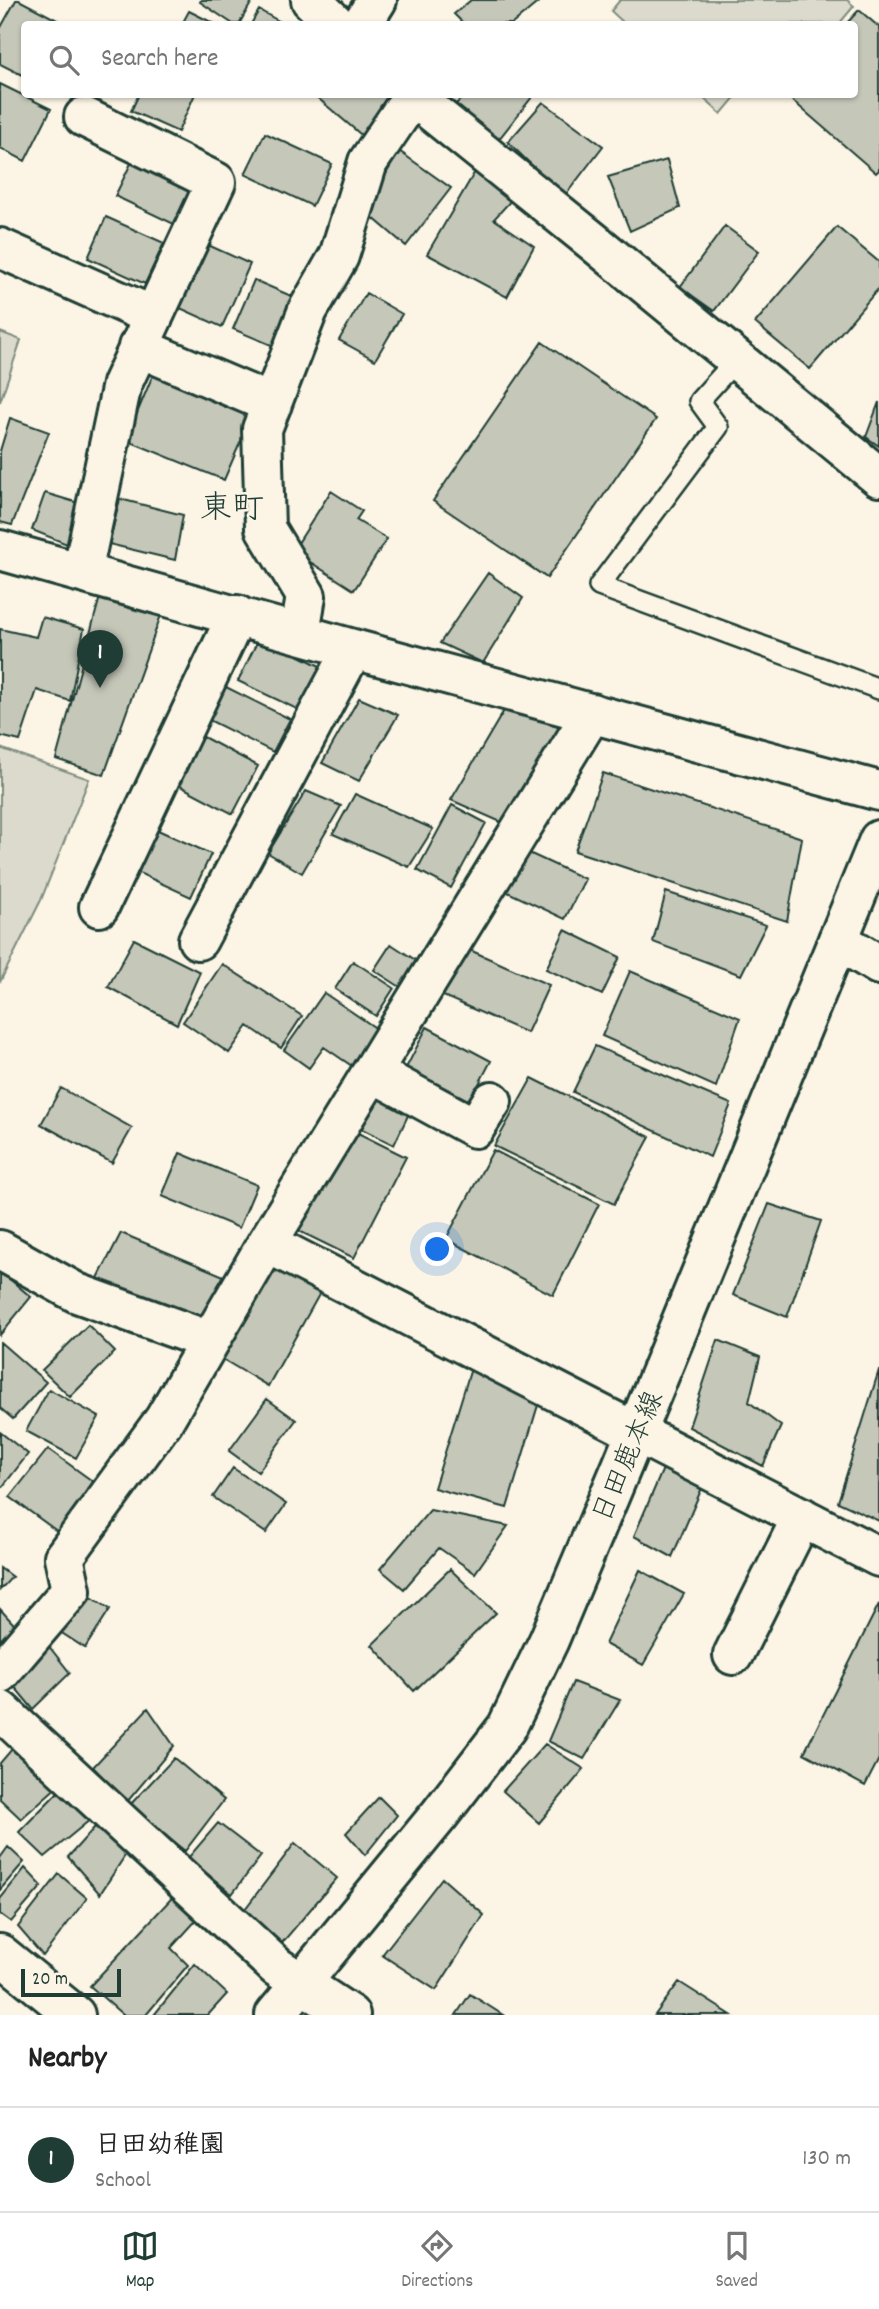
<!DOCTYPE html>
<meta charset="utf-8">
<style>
:root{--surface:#fff;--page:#f6f6f6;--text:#222;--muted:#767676;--line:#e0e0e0;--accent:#1f3d34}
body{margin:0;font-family:Dekko,"Klee One",sans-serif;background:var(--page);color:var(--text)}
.scale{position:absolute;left:21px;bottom:18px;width:100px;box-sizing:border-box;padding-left:7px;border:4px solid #1f3d34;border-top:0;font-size:19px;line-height:24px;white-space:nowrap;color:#1f3d34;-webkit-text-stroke:5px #fcf5e5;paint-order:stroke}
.you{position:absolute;left:438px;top:1250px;width:24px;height:24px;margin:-18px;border:5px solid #fff;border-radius:50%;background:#1a73e8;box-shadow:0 0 0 10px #1a73e833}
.badge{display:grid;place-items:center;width:46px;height:46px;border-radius:50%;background:var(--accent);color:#fff;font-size:23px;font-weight:700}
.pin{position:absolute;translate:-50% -58px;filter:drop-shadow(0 2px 4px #0008)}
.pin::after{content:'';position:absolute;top:37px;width:24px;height:21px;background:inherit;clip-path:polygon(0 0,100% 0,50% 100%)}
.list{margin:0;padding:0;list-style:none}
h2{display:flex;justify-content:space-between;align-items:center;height:91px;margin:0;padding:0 28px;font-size:30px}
h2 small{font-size:23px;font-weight:400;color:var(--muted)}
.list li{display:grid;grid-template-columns:46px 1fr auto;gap:21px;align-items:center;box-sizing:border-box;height:105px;padding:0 28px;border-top:2px solid var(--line)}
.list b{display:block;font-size:26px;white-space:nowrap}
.list p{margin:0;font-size:23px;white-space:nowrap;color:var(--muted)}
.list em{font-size:23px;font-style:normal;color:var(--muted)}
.icon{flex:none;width:38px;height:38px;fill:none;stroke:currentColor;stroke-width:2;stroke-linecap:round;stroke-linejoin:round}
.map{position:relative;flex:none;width:879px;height:2015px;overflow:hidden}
.search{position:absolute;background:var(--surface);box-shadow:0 2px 5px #0004;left:21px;right:21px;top:21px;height:77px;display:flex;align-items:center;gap:18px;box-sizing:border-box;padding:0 24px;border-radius:7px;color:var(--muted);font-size:26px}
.sheet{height:196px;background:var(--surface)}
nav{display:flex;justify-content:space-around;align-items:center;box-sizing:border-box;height:98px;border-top:2px solid var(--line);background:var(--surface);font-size:19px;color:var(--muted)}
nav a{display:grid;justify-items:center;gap:4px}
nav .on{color:var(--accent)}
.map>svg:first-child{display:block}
.green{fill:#dcdacc;stroke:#7e8c80;stroke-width:2}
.building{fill:#c5c7b9;stroke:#1f3d34;stroke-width:2}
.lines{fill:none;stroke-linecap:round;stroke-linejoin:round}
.lane-casing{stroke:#1f3d34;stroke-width:24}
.street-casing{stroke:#1f3d34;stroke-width:44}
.secondary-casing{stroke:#1f3d34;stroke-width:44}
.primary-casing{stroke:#1f3d34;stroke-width:44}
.lane{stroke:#fcf5e5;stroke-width:19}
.street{stroke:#fcf5e5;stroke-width:38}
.secondary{stroke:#fcf5e5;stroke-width:38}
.primary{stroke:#fcf5e5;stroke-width:38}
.labels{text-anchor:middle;stroke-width:5;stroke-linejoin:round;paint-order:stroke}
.street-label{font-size:28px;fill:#1f3d34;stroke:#fcf5e5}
.quarter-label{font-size:32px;fill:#1f3d34;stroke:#fcf5e5}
</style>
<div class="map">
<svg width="879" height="2015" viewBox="0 0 879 2015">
<rect width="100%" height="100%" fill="#fcf5e5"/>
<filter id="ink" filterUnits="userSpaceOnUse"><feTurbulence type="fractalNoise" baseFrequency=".0143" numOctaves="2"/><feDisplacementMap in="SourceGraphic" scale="14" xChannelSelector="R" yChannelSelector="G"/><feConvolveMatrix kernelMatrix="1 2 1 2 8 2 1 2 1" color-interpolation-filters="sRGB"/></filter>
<g filter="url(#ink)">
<path class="green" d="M620,0H847L854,6L839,24H625L611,11Z
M700,95H737L721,114Z
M0,332L21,340L0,402Z
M0,748L89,779L41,900L0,982Z"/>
<path class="building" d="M16,0H19L61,22L60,24H24V70L22,75L0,64V29Z
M201,0H253L239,24H233L200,2Z
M471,0H541L512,24H464L454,14Z
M259,10L284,24H251Z
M859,10L879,27V170L876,173L786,95L854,94V24H846Z
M189,11L215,24H182Z
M0,84L51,109L25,161L0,148Z
M139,94H195L178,132L131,111Z
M313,94H395L366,139Z
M466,94H529L532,97L495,144L454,106Z
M543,102L603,146L564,197L508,142Z
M265,133L332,164L312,206L245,174Z
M399,151L451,188L406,246L365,211Z
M134,157L197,188L178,226L115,196Z
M667,160L680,208L630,231L608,177Z
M476,170L514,197L494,219L534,246L507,297L427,254Z
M106,217L164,243L145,284L88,258Z
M725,226L759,251L714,311L680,287Z
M837,227L879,262V288L810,369L755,323Z
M197,240L250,264L222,327L169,303Z
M254,280L296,298L276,347L233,329Z
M366,293L402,314L375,360L339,340Z
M542,342L656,419L547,578L433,501Z
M154,372L253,413L224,480L126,440Z
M879,402V446L866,437Z
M10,418L49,432L12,525L0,522V451Z
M331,491L362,511L356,520L387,539L354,590L293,551Z
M45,493L85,505L72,546L32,530Z
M120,499L183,515L175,560L109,544Z
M488,573L523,598L483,663L440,643Z
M101,593L161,615L104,775L56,759Z
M42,617L84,629L70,701L37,690L20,741L0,736V629L36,637Z
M260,636L326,669L301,711L238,681Z
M216,682L290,719L273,752L199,715Z
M359,698L398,715L359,781L322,763Z
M509,702L576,721L510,826L451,800Z
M192,731L258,766L233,814L167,779Z
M603,773L802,838L787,921L575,851Z
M306,791L341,806L302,873L268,853Z
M355,794L433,829L409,867L333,834Z
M452,805L486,823L451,888L417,870Z
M149,826L211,854L191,897L130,869Z
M516,847L585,879L565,919L497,887Z
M666,892L766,925L741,975L653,942Z
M565,930L620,957L602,995L546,969Z
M134,939L200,972L177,1024L108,987Z
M391,944L423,965L405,990L374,970Z
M463,947L549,985L527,1033L441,995Z
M353,961L394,988L376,1016L335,989Z
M222,964L302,1016L281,1048L248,1026L229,1053L183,1022Z
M630,971L740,1018L716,1087L602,1036Z
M324,993L380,1031L355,1068L324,1047L309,1068L284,1050Z
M427,1027L491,1061L470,1101L406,1068Z
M595,1046L731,1104L710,1157L573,1092Z
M532,1078L650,1137L614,1204L494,1146Z
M368,1086L412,1107L394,1145L350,1123Z
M61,1088L132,1128L112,1163L41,1124Z
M344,1126L406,1157L354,1258L293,1228Z
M493,1150L599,1204L553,1295L446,1239Z
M180,1153L257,1185L239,1228L162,1196Z
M769,1204L821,1221L787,1317L733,1295Z
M121,1233L231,1279L207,1332L94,1286Z
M268,1253L325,1284L268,1386L212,1353Z
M0,1271L31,1297L0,1335Z
M88,1325L115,1352L70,1397L42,1370Z
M718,1340L760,1357L749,1402L781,1426L763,1466L689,1427Z
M0,1342L46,1382L13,1419L0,1408Z
M472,1365L541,1395L507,1508L434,1488Z
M879,1370V1521L838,1502Z
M49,1389L99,1417L76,1458L26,1431Z
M267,1399L296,1420L258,1472L229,1451Z
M0,1432L28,1454L0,1490Z
M48,1449L102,1488L65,1537L10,1497Z
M665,1464L705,1481L672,1557L634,1536Z
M233,1468L286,1504L266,1533L213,1497Z
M430,1510L508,1526L475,1573L439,1548L404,1589L380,1569Z
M0,1568L12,1577L0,1590Z
M450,1569L496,1613L414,1691L372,1645Z
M640,1570L684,1594L643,1665L605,1644Z
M79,1589L110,1609L85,1648L54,1628Z
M879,1604V1759L865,1786L804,1753Z
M0,1609L23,1634L0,1662Z
M44,1640L70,1673L33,1709L9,1680Z
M573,1682L620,1700L584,1759L548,1741Z
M148,1708L174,1746L127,1802L93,1767Z
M18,1742L60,1784L21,1819L0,1799V1763Z
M545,1744L584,1769L539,1823L503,1791Z
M174,1758L224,1800L185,1851L129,1806Z
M59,1791L91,1819L45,1857L19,1832Z
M379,1797L397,1815L365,1855L346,1833Z
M103,1818L132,1845L100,1894L68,1857Z
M218,1823L261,1856L232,1894L188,1858Z
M295,1843L337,1878L282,1943L242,1913Z
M8,1847L24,1862L0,1890V1858Z
M25,1868L42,1886L11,1922L0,1914V1899Z
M59,1874L87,1898L43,1956L18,1927Z
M442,1878L484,1915L436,1990L382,1955Z
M181,1888L202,1914L171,1948L188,1965L146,2015H123L90,1986Z
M195,1964L227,1994L208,2015H154Z
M679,1982L687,1987L731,2015H655Z
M470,1994L503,2015H456Z"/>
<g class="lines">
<defs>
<path id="lane" d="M736,360L699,401L718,427L599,586L879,689"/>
<path id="street" d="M362,24L377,0
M0,248L153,316
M138,347L272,404
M0,550L353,649L879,791
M82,573L122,384L216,182L84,117
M300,633L306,596L265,528L262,429L308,310L339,256L368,162L412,97
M99,907L237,615
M198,940L353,649
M838,940L879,965
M372,1072L475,1128L492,1101
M267,1243L879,1557
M0,1250L77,1293L210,1341
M733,1655L802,1517
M0,1673L71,1590L64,1557L164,1420L267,1243L592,713
M0,1710L277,1967L350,2015
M0,1954L75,2015"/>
<path id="secondary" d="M311,0L336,24
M410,94L595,243L879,477"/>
<path id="primary" d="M275,2015L440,1814L507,1727L549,1640L622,1466L879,840"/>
</defs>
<use href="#lane" class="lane-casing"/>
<use href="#street" class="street-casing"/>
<use href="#secondary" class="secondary-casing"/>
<use href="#primary" class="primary-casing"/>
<use href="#lane" class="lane"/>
<use href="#street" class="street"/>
<use href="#secondary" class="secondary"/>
<use href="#primary" class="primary"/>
</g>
</g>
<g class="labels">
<g class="street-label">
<text transform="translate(626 1456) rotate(-67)" y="10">日田鹿本線</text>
</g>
<g class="quarter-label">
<text x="232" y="517">東町</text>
</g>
</g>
</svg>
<div class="scale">20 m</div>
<div class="you"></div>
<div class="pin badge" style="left:100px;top:688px">1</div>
<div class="search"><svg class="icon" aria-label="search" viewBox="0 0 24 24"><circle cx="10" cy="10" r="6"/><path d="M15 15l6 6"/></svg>Search here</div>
</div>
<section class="sheet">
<h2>Nearby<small></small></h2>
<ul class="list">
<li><span class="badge">1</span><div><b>日田幼稚園</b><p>School</p></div><em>130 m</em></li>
</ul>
</section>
<nav>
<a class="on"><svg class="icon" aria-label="map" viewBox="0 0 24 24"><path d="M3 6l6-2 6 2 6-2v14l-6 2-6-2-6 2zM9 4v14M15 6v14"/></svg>Map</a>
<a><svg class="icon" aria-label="directions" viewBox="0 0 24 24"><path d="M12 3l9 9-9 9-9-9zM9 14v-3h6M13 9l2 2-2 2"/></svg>Directions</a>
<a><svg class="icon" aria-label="saved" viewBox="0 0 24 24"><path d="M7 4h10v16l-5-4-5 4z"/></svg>Saved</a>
</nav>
